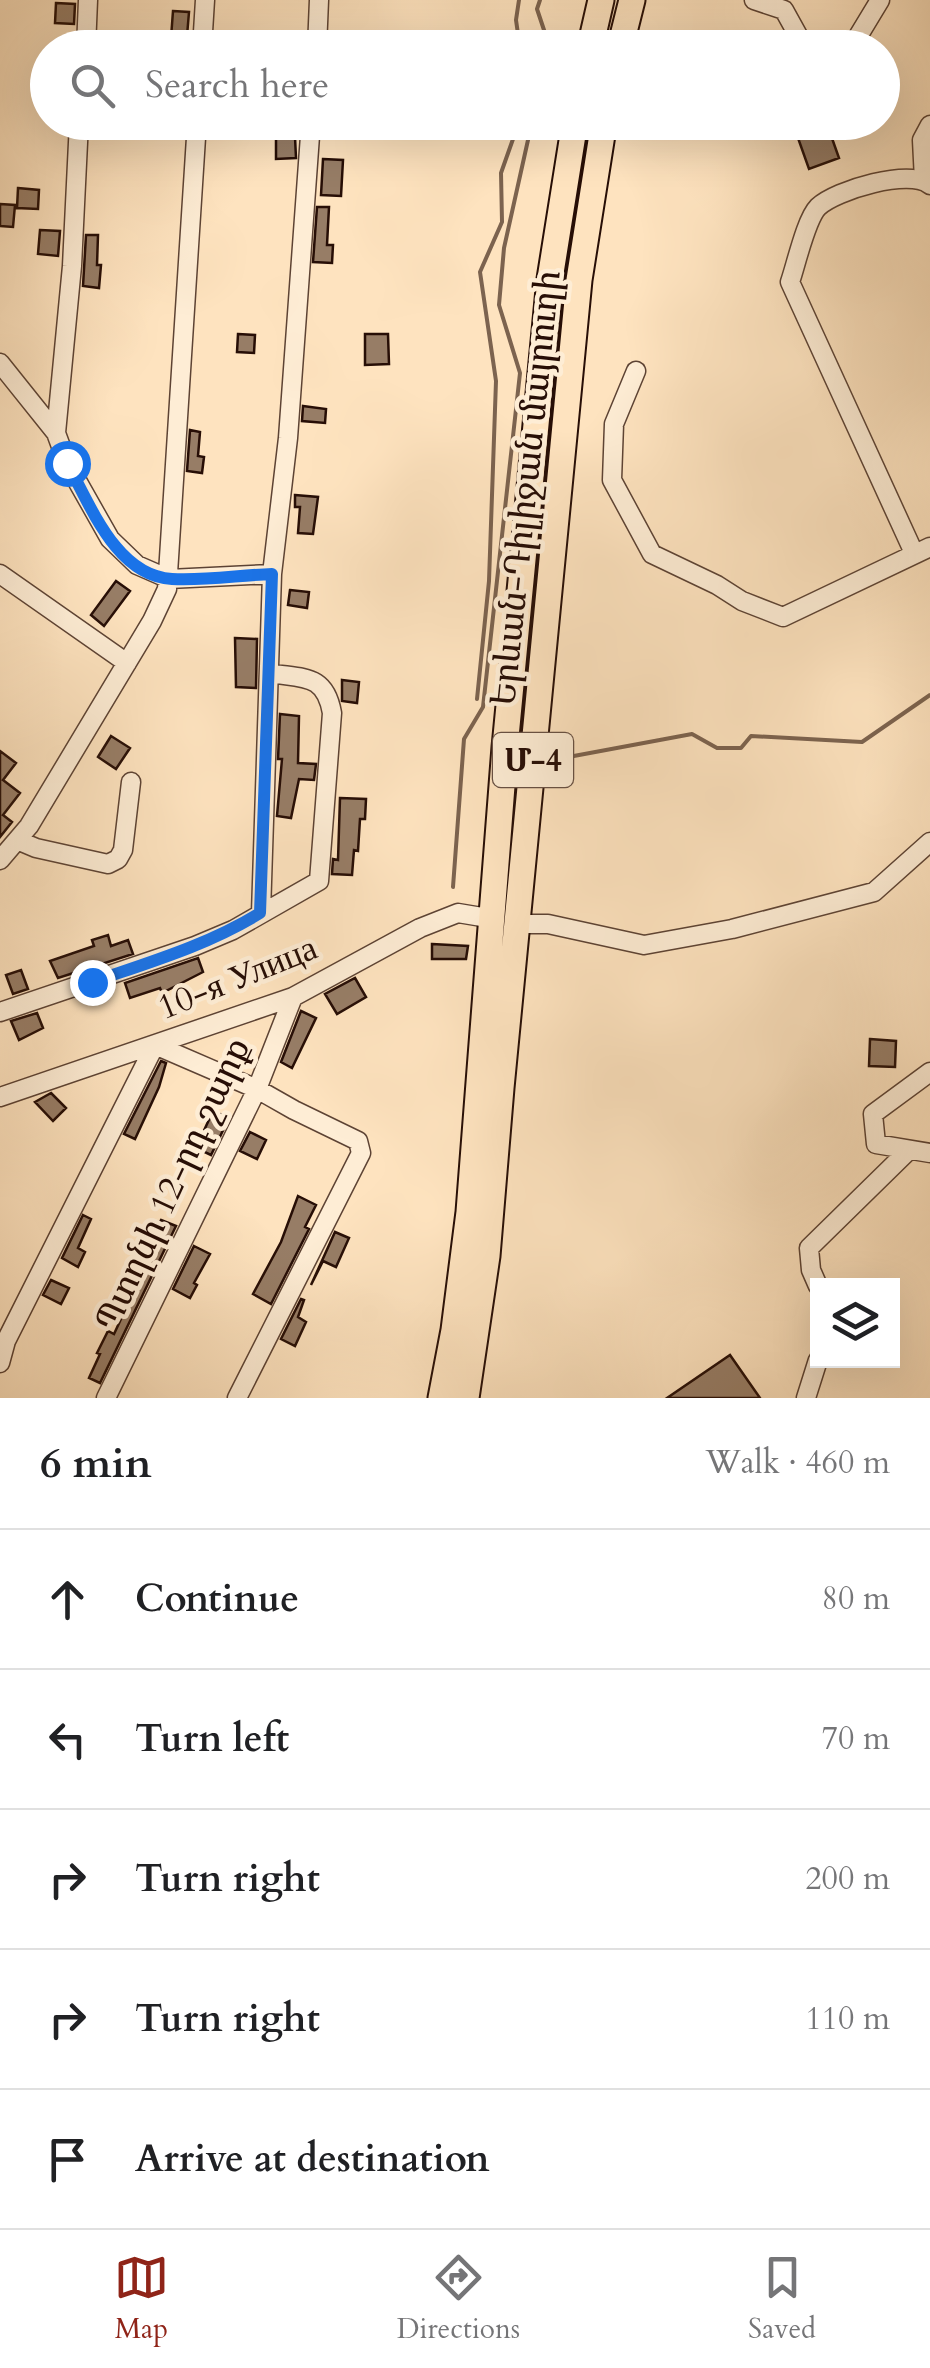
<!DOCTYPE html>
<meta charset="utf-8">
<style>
:root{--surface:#fff;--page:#f6f6f6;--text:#202124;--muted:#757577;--line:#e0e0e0;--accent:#8f2418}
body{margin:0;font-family:Cardo,"Noto Serif Armenian",serif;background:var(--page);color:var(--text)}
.controls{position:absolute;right:30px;bottom:30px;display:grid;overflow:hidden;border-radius:0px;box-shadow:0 10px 40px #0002}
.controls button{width:90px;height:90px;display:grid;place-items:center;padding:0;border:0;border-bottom:2px solid var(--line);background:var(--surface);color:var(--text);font:50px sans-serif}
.stop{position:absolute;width:30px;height:30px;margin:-22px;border:8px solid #1a73e8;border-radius:50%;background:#fff}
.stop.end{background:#1a73e8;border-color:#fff;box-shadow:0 2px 10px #0008}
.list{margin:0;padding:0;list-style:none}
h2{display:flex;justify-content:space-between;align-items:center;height:130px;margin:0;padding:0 40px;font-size:42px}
h2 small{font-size:32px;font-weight:400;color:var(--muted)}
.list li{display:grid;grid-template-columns:65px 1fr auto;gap:30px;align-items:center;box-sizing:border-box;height:140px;padding:0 40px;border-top:2px solid var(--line)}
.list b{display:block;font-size:38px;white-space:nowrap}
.list em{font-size:32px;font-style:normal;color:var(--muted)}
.icon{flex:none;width:55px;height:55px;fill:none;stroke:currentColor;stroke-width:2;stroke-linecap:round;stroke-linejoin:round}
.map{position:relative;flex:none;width:930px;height:1398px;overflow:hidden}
.search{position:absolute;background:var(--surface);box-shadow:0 10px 40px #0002;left:30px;right:30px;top:30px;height:110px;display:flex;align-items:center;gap:25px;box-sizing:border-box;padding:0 35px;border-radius:55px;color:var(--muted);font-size:38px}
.sheet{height:830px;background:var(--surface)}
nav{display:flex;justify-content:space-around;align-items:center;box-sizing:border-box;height:140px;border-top:2px solid var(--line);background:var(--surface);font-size:28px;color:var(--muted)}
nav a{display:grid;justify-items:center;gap:5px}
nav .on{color:var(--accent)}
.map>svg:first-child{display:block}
.green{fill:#d9bfa0;stroke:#806653;stroke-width:2.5}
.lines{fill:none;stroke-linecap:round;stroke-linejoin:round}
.stream{stroke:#7c634f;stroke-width:4}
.building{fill:#977d66;stroke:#270e06;stroke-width:2.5}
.minor-casing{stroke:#5d4334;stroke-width:21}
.highway-casing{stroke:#270e06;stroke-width:29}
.minor{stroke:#feedd5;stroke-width:18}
.highway{stroke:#fee3bf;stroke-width:25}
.route{stroke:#1a73e8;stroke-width:12}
.labels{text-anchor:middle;stroke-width:9;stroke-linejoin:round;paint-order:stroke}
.shield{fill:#feedd5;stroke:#685144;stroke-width:2.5}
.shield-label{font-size:32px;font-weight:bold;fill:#270e06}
.street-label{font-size:35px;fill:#270e06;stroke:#feedd5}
</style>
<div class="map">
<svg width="930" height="1398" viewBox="0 0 930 1398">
<rect width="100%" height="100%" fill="#fee3bf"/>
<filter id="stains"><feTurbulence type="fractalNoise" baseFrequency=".002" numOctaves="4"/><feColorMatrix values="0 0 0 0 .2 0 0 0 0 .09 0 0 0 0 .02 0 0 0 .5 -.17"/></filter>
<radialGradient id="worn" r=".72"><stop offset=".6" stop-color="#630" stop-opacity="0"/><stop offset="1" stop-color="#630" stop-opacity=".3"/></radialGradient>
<path class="green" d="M587,123H597L460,1398H451L558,319Z"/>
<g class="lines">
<path class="stream" d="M519,0L516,20L520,48
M540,0L537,9L550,48
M477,699L489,581L496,381L480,272L502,222L501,173L519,122
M563,758L692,734L717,748H741L751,736L862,742L930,695
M453,887L464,739L483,707L520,373L499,305L504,248L532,122"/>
</g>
<path class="building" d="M56,3L75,4L74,24L55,23Z
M173,11L189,12L186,48H165L166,38H171Z
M828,127L839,158L809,169L798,138Z
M276,137H295L296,158L276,159Z
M323,159L343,160L341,196L321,195Z
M18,188L39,190L38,209L17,208Z
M0,204L15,205L13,227L0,226Z
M317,207H329L327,245H333L332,263L313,262Z
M40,230L60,231L58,256L38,254Z
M86,235H98L97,265H101L99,288L83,286Z
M238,334L255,335L254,353L237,352Z
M365,334H388L389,364L365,365Z
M303,406L326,409L325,423L302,421Z
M190,430L200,432L198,456L204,457L202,473L187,471Z
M295,495L318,497L313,534L298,533L300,507H295Z
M116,581L130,591L104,626L91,615Z
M290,590L309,592L307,608L288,605Z
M235,638L257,639L256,688L236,687Z
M342,680L359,682L357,703L342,701Z
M280,714L299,716L298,763L316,764L314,780L299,779L291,818L277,816L282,759H278Z
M111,736L130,748L116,769L98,757Z
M0,751L16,763L3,780L20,793L3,815L12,822L0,837Z
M340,798L366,799L365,819H360L358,851L354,850L352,875L332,874L333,859L338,860Z
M108,935L111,946L128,940L133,954L58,978L50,961L94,946L92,940Z
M432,944L468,946L466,959H432Z
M198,958L203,972L162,993L160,988L130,998L125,983Z
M21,970L28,989L13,994L6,975Z
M355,978L366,997L337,1014L325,994Z
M301,1011L316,1018L292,1068L281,1062Z
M37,1013L43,1028L19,1040L11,1021Z
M870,1039L896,1041L895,1067L869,1066Z
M161,1061L166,1063L159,1087L135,1139L124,1134Z
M51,1093L66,1108L53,1121L35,1102Z
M213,1111L229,1118L211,1155L196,1148Z
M250,1132L266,1140L257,1159L240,1151Z
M298,1196L316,1205L305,1227L309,1229L271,1304L253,1294L281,1242Z
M83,1215L91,1219L78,1248L85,1252L78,1267L62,1258Z
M161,1220L176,1226L100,1383L89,1378L100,1354L97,1353L108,1331L114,1334L133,1293L128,1290Z
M335,1232L349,1238L336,1267L323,1261L311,1285Z
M194,1246L210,1254L194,1283L197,1285L190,1298L173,1289Z
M51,1280L69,1288L61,1304L43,1295Z
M301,1299L304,1300L298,1317L306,1322L295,1346L281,1339Z
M730,1355L760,1398H667Z"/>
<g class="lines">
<defs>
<path id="minor" d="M754,0L784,10L805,48
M86,48L88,0
M202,48L205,0
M317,48L319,0
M851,48L880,0
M924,180L922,140L930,125
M0,363L56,433L67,463L110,539L137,565L169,579L272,574
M636,371L614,424L612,480L652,554L717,585L742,601L783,617L930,547
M56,433L72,266L79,122
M914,553L790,282C796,265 806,219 818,207C836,190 910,168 930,185
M0,574L127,663
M17,840L36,848L108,864L118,859L123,850L131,782
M0,860L29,826L152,621L167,589L197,122
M261,913L272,574L288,438L311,122
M517,924H548L644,945L732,929L874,892L930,842
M0,1012L195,946L233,930L319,881L332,713C325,673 303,679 269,673
M930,1072L873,1114L876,1144L930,1153
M0,1097L293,997L420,928L458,913L494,919
M818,1286L811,1270L809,1248L909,1150
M0,1363L6,1341L155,1045L257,1089L294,1110L358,1141L361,1153L237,1398
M106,1398L257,1089L293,997
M806,1398L818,1360"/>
<path id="highway" d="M590,48L601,0
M620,48L632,0
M441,1398L454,1330L469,1212L505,747L550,279L575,122
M466,1398L487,1256L501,1088L579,280L604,122"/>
</defs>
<use href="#minor" class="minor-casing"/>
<use href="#highway" class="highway-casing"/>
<use href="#minor" class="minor"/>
<use href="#highway" class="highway"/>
</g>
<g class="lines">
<path class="route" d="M67,463C90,504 116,576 172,579C205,581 240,575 272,574L260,913C208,945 150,962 92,982"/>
</g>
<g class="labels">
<rect class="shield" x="493" y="733" width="80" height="54" rx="8"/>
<g class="shield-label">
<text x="533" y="771">Մ-4</text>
</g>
<g class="street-label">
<text transform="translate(525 488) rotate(-84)" y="12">Երևան-Դիլիջան մայրուղի</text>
<text transform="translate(237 977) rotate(-22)" y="12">10-я Улица</text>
<text transform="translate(172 1184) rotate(-65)" y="12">Պտղնի 12-րդ շարք</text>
</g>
</g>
<rect width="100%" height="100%" filter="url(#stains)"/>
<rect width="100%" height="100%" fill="url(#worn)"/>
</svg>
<div class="controls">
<button><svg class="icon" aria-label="layers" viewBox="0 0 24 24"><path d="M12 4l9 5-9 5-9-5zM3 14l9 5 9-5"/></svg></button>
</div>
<div class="stop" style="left:67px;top:463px"></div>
<div class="stop end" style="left:92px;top:982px"></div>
<div class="search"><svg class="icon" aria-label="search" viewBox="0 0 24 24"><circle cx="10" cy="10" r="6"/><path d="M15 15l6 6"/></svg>Search here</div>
</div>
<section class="sheet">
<h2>6 min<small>Walk · 460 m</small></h2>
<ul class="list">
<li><svg class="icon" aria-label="ahead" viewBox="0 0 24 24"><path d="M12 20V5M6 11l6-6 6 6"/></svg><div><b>Continue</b></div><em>80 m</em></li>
<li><svg class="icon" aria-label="left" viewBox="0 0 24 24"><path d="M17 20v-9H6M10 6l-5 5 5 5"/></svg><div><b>Turn left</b></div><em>70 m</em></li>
<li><svg class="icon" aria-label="right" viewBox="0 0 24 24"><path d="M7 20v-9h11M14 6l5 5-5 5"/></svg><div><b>Turn right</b></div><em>200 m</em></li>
<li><svg class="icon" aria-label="right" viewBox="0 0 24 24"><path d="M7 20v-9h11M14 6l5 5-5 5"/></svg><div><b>Turn right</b></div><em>110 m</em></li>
<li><svg class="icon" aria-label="arrive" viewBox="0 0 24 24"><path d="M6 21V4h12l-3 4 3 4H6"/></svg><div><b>Arrive at destination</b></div></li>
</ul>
</section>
<nav>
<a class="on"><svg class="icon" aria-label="map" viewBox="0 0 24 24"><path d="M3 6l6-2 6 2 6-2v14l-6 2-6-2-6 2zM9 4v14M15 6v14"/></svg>Map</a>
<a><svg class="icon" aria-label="directions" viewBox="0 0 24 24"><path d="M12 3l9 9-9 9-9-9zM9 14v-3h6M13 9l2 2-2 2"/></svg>Directions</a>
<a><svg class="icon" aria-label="saved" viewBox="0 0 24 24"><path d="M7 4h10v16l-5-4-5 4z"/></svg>Saved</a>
</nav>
